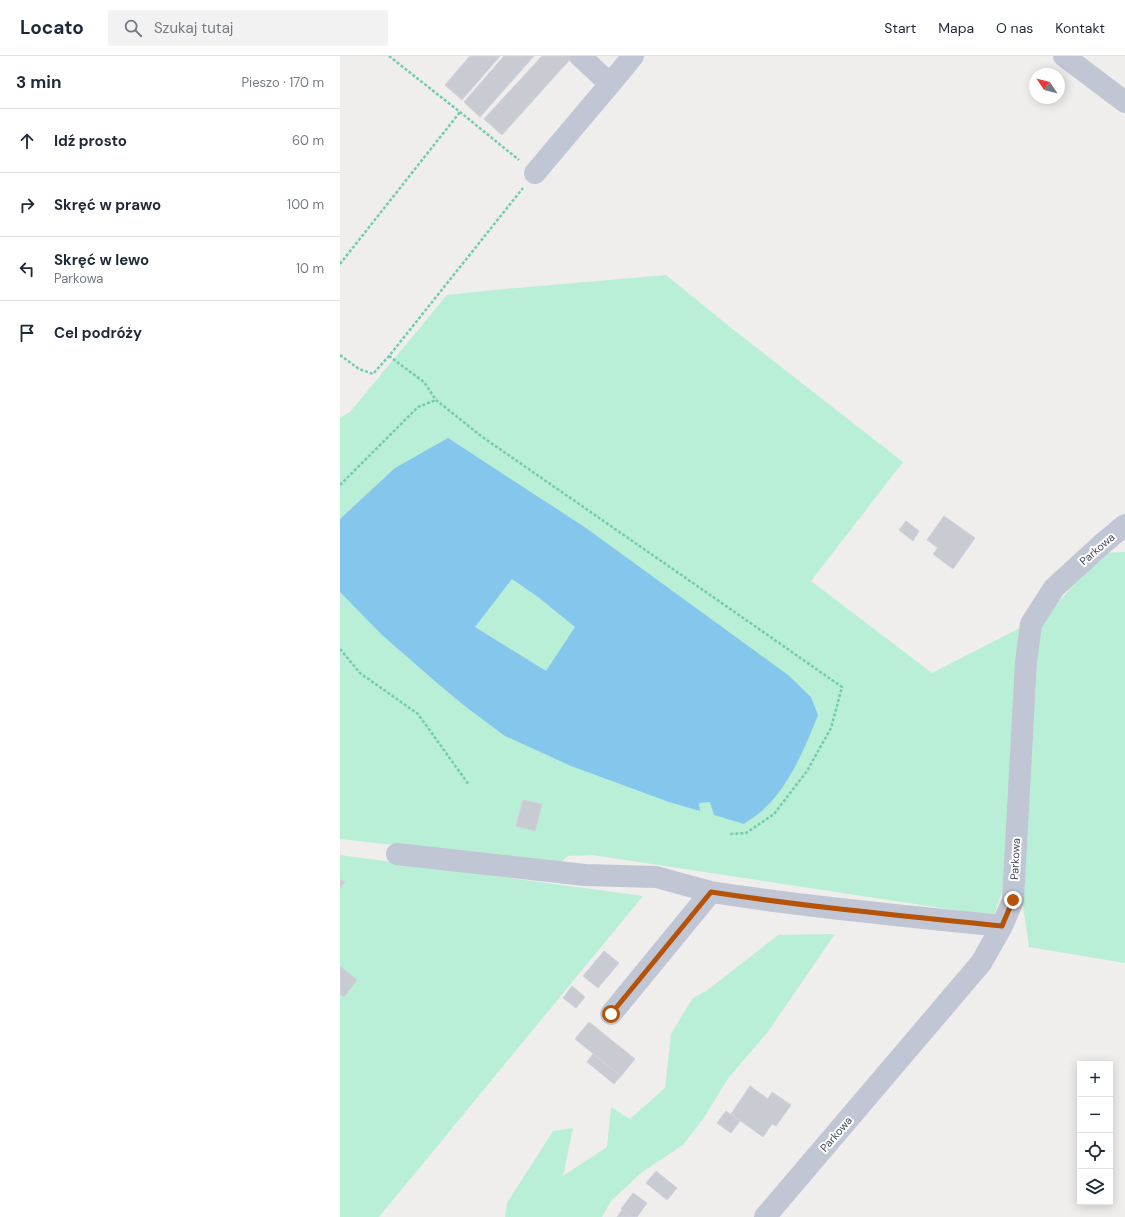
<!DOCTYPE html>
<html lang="pl">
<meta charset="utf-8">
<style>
:root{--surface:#fff;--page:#f2f2f3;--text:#1f2937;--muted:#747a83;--line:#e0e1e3}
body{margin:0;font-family:"DM Sans",sans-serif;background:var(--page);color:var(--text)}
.controls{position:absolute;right:12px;bottom:12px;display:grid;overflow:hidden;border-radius:0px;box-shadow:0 2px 10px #0003}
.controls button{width:36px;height:36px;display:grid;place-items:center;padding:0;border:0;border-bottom:1px solid var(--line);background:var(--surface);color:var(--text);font:20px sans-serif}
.compass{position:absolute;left:689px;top:12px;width:36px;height:36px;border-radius:50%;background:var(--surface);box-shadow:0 2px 10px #0003;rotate:305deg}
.stop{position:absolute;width:12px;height:12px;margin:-9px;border:3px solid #b45309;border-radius:50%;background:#fff}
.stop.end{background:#b45309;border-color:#fff;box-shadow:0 1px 4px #0008}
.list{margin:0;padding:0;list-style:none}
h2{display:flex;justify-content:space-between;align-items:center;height:52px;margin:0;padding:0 16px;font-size:17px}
h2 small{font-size:13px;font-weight:400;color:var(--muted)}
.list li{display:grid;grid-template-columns:26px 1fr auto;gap:12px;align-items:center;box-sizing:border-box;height:64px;padding:0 16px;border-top:1px solid var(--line)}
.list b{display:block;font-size:15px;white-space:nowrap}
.list p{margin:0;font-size:13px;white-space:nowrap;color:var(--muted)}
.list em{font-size:13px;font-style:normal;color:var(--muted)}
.icon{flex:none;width:22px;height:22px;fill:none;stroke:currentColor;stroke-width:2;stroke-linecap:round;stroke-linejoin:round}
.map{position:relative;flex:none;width:785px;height:1161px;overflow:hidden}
header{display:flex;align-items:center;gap:24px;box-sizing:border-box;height:56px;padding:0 20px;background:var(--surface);border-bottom:1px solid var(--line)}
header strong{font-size:19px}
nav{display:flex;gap:22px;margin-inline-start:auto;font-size:14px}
.search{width:280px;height:36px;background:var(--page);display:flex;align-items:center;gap:10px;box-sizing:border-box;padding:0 14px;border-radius:0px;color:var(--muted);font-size:15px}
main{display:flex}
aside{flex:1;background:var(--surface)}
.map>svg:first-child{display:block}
.green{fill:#b9efd7}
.water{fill:#85c6ed;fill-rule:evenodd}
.building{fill:#c9cbd3;stroke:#d0d1d9}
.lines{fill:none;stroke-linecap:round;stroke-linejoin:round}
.path{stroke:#71cdaf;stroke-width:2.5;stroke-dasharray:3 2;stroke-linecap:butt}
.minor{stroke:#c0c6d3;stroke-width:22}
.route{stroke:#b45309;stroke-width:5}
.labels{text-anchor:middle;stroke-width:4;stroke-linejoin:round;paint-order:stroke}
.street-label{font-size:11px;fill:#454c5a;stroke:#fff}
</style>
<header>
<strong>Locato</strong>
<div class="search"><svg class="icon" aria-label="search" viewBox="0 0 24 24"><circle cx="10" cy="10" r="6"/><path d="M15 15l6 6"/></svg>Szukaj tutaj</div>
<nav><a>Start</a><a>Mapa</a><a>O nas</a><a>Kontakt</a></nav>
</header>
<main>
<aside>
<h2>3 min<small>Pieszo · 170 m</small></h2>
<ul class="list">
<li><svg class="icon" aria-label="ahead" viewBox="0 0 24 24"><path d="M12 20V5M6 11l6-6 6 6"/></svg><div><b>Idź prosto</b></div><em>60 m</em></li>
<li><svg class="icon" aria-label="right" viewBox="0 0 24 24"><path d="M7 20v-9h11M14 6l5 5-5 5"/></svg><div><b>Skręć w prawo</b></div><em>100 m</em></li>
<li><svg class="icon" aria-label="left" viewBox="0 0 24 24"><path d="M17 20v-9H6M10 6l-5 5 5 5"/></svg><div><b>Skręć w lewo</b><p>Parkowa</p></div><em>10 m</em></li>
<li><svg class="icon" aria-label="arrive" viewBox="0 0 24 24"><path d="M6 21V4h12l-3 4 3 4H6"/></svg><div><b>Cel podróży</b></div></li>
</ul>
</aside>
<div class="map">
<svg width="785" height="1161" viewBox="0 0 785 1161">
<rect width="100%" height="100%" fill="#f0eded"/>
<path class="green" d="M326,219L395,275L563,406L471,525L592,617L682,571L666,823L654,860L252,799L228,800L217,809L143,799L0,783V362L10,356L107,239L153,234Z
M785,496V907L689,891L681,835L700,566L763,497Z
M0,799L303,840L39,1161H0Z
M495,878L427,977L389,1021L363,1063L343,1089L302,1116L271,1145L262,1161H165L167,1147L213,1075L233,1072L223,1120L267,1091L271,1051L290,1063L325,1032L331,978L352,943L369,933L438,879Z"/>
<path class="water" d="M108,382L246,472L448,619L471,641L478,659C466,690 449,730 424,753C418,759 410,763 404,768L374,759L370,746L359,747L360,755L329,746L231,710L165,680L126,651L97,627L41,578L0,536V463L55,412ZM172,523L198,541L235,571L206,615L135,571Z"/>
<path class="building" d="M130,0H160L122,44L105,29Z
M164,0H194L140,61L124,46Z
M202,0H233L162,79L144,63Z
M604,460L635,482L613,513L593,498L598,492L587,484Z
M566,465L579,475L573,485L559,474Z
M183,744L202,748L195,775L176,770Z
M0,823L5,826L0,832Z
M264,895L279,907L258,932L243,920Z
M0,910L17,924L4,941L0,938Z
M232,930L245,941L236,952L223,942Z
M249,966L295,1003L281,1020L235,983Z
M253,998L281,1020L274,1028L247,1006Z
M410,1030L428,1043L432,1036L451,1049L436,1070L432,1068L423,1081L391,1058Z
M386,1055L400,1065L391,1077L377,1067Z
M316,1115L337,1132L327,1144L306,1127Z
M293,1137L307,1147L297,1161H292L281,1153Z
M282,1154L292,1161H277Z"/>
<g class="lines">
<path class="path" d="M49,0L120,56L179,104
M0,208L120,56
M0,299L19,313L33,318L49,300L183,132
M49,300L84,326L96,344L141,380L376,543L502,631L491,672L467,715L434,758L406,777L389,778
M0,429L78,351L96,344
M0,593L20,617L78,658L129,729"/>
<path class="minor" d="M240,0L270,28L293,0
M724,0L785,46
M195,117L270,28
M57,798L245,819L316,821L371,836
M271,958L371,836C468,851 565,860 662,870
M425,1161L641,907L662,870L673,844L686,606L691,568L714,532L761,489L785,469"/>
</g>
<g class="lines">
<path class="route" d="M271,958L371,836C468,851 565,860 662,870L673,844"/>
</g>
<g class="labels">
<g class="street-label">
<text transform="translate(757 493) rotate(-41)" y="4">Parkowa</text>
<text transform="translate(675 803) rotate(-87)" y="4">Parkowa</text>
<text transform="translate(496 1078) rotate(-49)" y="4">Parkowa</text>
</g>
</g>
</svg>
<div class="controls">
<button>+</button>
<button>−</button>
<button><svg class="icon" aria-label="locate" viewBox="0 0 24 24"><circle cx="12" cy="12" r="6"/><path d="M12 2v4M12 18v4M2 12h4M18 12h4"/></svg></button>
<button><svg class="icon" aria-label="layers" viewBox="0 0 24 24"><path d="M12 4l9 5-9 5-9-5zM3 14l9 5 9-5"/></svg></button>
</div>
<svg class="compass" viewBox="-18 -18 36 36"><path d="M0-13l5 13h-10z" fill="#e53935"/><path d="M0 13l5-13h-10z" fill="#747a83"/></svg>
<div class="stop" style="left:271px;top:958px"></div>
<div class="stop end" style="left:673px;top:844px"></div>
</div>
</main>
